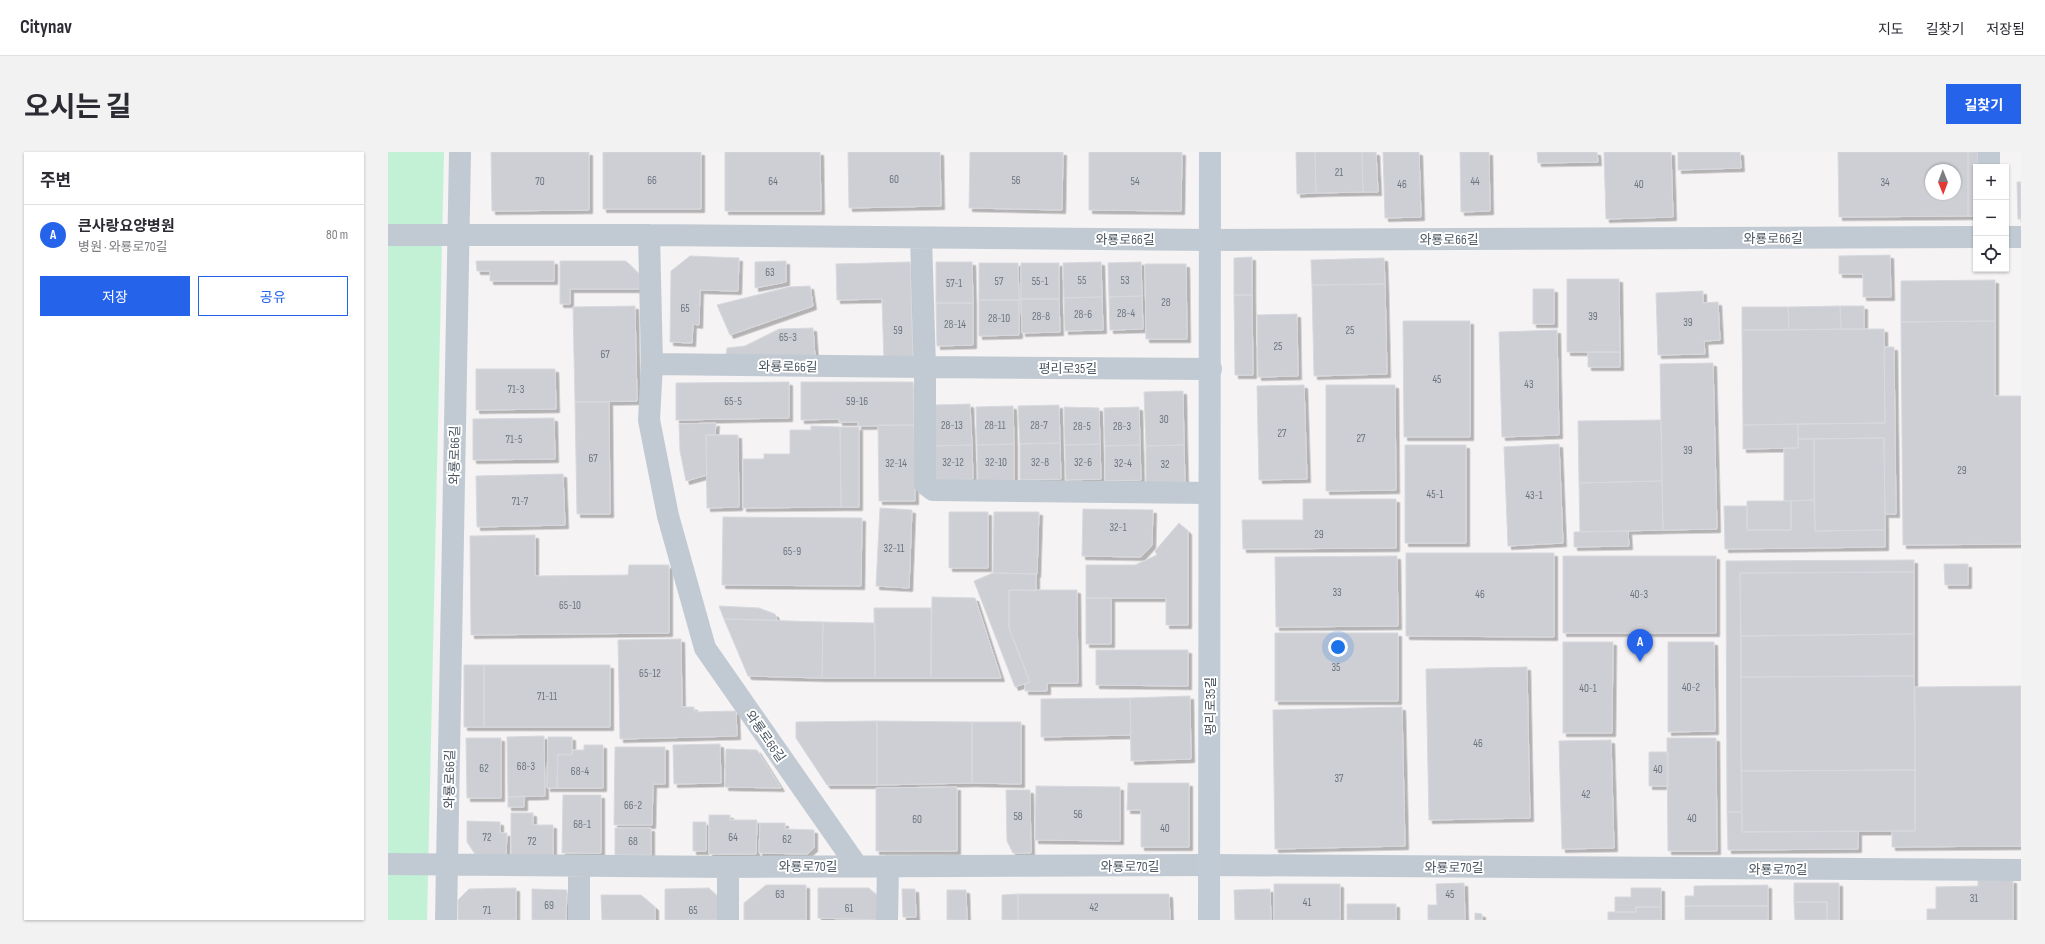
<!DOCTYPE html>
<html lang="ko">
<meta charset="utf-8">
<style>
:root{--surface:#fff;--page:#f2f2f3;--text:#2b2b33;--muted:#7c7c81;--line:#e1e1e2;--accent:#2563eb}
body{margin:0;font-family:"Sofia Sans Condensed","Noto Sans KR",sans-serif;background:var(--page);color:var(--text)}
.controls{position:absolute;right:12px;top:12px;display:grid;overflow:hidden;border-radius:0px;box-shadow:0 1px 3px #0004}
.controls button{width:36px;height:36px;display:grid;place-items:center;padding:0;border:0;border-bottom:1px solid var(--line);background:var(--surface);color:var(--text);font:20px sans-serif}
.compass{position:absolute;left:1537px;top:12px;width:36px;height:36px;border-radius:50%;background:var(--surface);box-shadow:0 1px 3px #0004;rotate:179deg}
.you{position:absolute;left:950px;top:495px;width:14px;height:14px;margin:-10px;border:3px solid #fff;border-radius:50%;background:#1a73e8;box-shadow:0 0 0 6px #1a73e833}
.badge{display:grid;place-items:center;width:26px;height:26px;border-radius:50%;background:var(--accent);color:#fff;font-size:13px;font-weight:700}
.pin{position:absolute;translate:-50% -33px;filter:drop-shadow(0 1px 2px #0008)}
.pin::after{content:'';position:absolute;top:21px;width:14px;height:12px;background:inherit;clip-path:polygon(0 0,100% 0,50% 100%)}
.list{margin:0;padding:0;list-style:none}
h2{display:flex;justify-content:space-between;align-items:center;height:52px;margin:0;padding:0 16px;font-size:17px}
h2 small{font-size:13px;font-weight:400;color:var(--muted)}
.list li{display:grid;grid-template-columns:26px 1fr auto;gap:12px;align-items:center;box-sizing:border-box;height:60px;padding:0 16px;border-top:1px solid var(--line)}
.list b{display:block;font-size:15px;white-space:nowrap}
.list p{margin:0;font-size:13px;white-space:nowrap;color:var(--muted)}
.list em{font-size:13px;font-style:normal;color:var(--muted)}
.actions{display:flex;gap:8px;padding:12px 16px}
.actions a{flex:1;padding:9px 0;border:1px solid var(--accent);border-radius:0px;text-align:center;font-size:14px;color:var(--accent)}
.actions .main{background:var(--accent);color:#fff}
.icon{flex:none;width:22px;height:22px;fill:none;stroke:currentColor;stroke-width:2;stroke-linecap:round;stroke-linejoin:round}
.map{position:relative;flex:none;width:1633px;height:768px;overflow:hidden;border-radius:0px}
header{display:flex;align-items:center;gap:24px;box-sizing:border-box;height:56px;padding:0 20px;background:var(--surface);border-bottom:1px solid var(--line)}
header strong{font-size:19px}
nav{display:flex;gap:22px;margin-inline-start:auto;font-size:14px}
.intro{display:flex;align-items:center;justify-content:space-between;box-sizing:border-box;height:96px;padding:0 24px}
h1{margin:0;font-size:28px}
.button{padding:10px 18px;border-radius:0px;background:var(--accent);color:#fff;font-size:14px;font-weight:700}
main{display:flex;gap:24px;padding:0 24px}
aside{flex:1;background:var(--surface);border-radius:0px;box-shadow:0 1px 3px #0004}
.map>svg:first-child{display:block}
.green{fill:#c3f1d5}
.building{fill:#cdcfd5;stroke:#d7d9de;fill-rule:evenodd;filter:url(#shadow)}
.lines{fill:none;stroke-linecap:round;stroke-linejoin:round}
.street{stroke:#c1cad2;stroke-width:22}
.secondary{stroke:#c1cbd6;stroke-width:22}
.labels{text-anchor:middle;stroke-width:4;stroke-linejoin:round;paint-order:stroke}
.number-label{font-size:11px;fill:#6b747e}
.street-label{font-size:13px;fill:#4a5661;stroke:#fff}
</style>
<header>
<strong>Citynav</strong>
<nav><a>지도</a><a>길찾기</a><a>저장됨</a></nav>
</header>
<div class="intro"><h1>오시는 길</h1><a class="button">길찾기</a></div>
<main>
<aside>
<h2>주변<small></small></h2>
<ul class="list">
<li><span class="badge">A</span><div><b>큰사랑요양병원</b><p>병원 · 와룡로70길</p></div><em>80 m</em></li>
</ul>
<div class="actions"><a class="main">저장</a><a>공유</a></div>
</aside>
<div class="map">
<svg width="1633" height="768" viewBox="0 0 1633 768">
<defs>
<filter id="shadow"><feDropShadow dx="3.5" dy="3.5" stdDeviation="0" flood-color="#0004"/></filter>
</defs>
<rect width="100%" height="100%" fill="#f5f3f3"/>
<path class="green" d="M0,0H56L39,768H0Z"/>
<path class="building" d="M103,0H201V58L104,59Z
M215,0H313V57H215Z
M337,0H432L433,59H337Z
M460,0H552L553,54L461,56Z
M582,0H675L674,58L581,56Z
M701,0H794L793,59L701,58Z
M908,0H927L928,41L909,42Z
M927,0H974L975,40L928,41Z
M974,0H988L990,40H975Z
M995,0H1031L1033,65L997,66Z
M1072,0H1101L1102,59L1073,60Z
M1149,0H1209L1210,10L1150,11Z
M1216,0H1283L1285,65L1218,67Z
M1290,0H1352L1353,16L1290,18Z
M1450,0H1580V64L1451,65ZM1543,18H1567V42H1543Z
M1580,0H1590V15H1588V64H1580Z
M1629,30H1633V67H1630Z
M1502,103L1503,145H1475V122H1451V104Z
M302,104L351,106L350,139L312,138L311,173L305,172L304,191L282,190L283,119Z
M864,105V143H846V106Z
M996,106L997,132L924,133L923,108Z
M88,109H166V129H102V119H89Z
M172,109H238L252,123L251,137H182V152H172Z
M398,109V130L367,136V110Z
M522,110L525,208L496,209L494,147L449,148L448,112Z
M548,110H584L585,151H548Z
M713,110L714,145L676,146L675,111Z
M753,110L754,144L721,145L720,111Z
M591,111H630L631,148H591Z
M633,111H671V147H633Z
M757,112H798L799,187H758Z
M1179,127H1231L1232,200H1179Z
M1607,128V169L1513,170V129Z
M997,132L999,222L926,224L924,133Z
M422,134L425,154L342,183L329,153L401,135Z
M1145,137H1166V172H1145Z
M1315,139V151L1330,150L1332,188L1316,189L1317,202L1270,203L1268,141Z
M846,143H864L865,223H847Z
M754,144L755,177L722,178L721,145Z
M714,145L715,178L677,179L676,146Z
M633,147H671L672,180L634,181Z
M591,148H631V183L591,184Z
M548,151H585V193L549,194Z
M247,154L249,249L187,250L185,155Z
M1452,154L1453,177L1401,178L1400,155Z
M1452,154H1476V177H1453Z
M1354,155H1400L1401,178H1354Z
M909,162L910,224L870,225L869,163Z
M1015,169H1082V285H1016Z
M1607,169V244H1633V392L1515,393L1513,170Z
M425,176L427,205L338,204L339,196L357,194L391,177Z
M1496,177L1497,271L1355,273L1354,178Z
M1169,178L1171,283L1114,285L1111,180Z
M1496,195H1506L1508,362H1497L1496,286L1410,287V272L1497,271Z
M1200,200H1232V215H1200Z
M1325,211L1329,377L1275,378L1272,212Z
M88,217H167L168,257L88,258Z
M401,230V266L288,268V231Z
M413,230H525L526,273L470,274V270H451V267L413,268Z
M916,233L919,327L871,328L869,234Z
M938,233H1007L1008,338L938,339Z
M795,239L796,293L758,294L756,240Z
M187,250H221L222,362H189Z
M582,252L584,293L546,294V253Z
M671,253L672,291L632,292L630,254Z
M625,254L626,292L589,293L588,255Z
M676,255L711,256L712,292L677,293Z
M751,255L752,293L717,294L716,256Z
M166,266L167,307L85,308V267Z
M1273,268L1274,329L1191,331L1190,269Z
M328,271L327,283H318L319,323L298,329L292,299L291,272Z
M1410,272V296L1355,297V273Z
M490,273H526L527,349H491Z
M423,274L452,275L453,355L355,356V307H376V302H402V278H423Z
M452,275H471V355H453Z
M318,283H350L351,355L319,356Z
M1496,286L1497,378L1427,379L1426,287Z
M1410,287H1426V348L1396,349V296H1410Z
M672,291L673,327L632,328V292Z
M626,292V328L590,329L589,293Z
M712,292L713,327L678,328L677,293Z
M1171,292L1175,391L1120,394L1116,295Z
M584,293L585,327L547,328L546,294Z
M752,293L753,328L717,329V294Z
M796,293L797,330L758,331V294Z
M1017,293H1078V391H1017Z
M175,322L177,373L89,375L88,324Z
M1274,329L1275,378L1192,380L1191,331Z
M915,347H1008V396L855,397L854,368H915Z
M1426,348L1427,379L1497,378V395L1337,397L1336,354H1359V378H1403V349Z
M1359,349H1403V378H1359Z
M492,356L524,358L521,436L488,434Z
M695,357L765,358L764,393L753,405L694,404Z
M561,360H600V416H561Z
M606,360H651L649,422L605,421Z
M335,365L474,366L473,434L334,433Z
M791,371L800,379V473H778V446H698V413H747L769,403L767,399Z
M1240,379L1241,394L1186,395V380Z
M147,383V424L240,423L241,413H281V481L83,483L82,384Z
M1018,401H1166V485L1018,484Z
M1009,404L1010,474L888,475L887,405Z
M1175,404H1328V481H1175Z
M1526,408V420L1352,421L1354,660H1339L1338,409Z
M1556,412H1580V433H1557Z
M1526,420V482L1353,484L1352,421Z
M605,421L648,422V439L621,438V476L642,530L627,535L586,429Z
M621,438H689L690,531H659V539H637V532L642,530L621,476Z
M544,445L587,446L613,526H543Z
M698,446H723V492H698Z
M331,454L371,456L387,462L389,468L336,467Z
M486,456H543V526H487Z
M336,467L435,470L434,526L360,524Z
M435,470L487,471V526H434Z
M887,481H1010V549H887Z
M1526,482V524L1353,525V484Z
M293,487L294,555H306V560L348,559L349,584L232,587L230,488Z
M1175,490H1225L1224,581H1175Z
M1280,490H1326L1327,579L1280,580Z
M708,498H800V534L708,533Z
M76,513H96V575H76Z
M96,513H222V575H96Z
M1139,515L1142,666L1041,668L1038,517Z
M1526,524L1527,618L1353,619V525Z
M1633,534V694L1504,695V679H1527V535Z
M802,544L803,607L743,609L742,546Z
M742,546L743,583L653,585V547Z
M1014,555L1017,694L887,697L885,558Z
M489,569L584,570V631L489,633Z
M489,569V633H439L408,586V570Z
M584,570H633V632L584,631Z
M156,584L157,644L120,645L119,585Z
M160,585H184V603L170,602L169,636H159Z
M78,586H113V646H79Z
M1279,586H1328L1329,699H1280Z
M1223,588L1226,696L1174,697L1171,589Z
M332,592L333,631L286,632L285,593Z
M196,593H215V636H169L170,602L184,603V598H196Z
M227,595H277V632H265L264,673H226Z
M338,597L369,598L393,636L337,635Z
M1261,600H1280V634H1261Z
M1527,618V679L1354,680L1353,619Z
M740,631H801V695H753V658H739Z
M648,634L732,635V689L647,688Z
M569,635V699H488V636Z
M618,638H642L643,701H625L619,689Z
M175,643H213V701H174Z
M136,644V655H120V645Z
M1339,660H1354V680L1470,679V697L1340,698Z
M123,661H145V673H165V705H123Z
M321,663H342V668H369L368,702H321Z
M79,669L112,670V681H119L118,703L87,702L79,690Z
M305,670H318V699H305Z
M372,671H397V677L426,678V696L419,702L371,701Z
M227,676H263V703H227Z
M1590,728H1625V768H1539V757H1548V735L1590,734Z
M1076,731L1077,768H1040V753H1049L1048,732Z
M1406,731H1451V768H1439V750H1406Z
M886,732H952V768H886Z
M378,733H418V768H356V751Z
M1380,733V754H1297V744H1306V734Z
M128,736V768H70V748L81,737Z
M321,736L332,747V768H277V737Z
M430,736H481L492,746V768L430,766Z
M1243,736H1273V755H1248V760H1227V745H1243Z
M144,737L179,738L178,768H144Z
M514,737H527L528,765H515Z
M882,737L883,768H847L846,738Z
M559,738H578L579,768H559Z
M630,742H781L782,768H630Z
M630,742V768H614V743Z
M213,743H253L267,755V768H214Z
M1406,750H1439V768H1407Z
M959,752H1008V768H959Z
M1297,754H1380V768H1297Z
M1248,755H1273V768H1220V760H1248Z
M1087,761L1094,762V768H1087Z"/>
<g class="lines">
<path class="street" d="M1601,0V15
M0,83H261L823,88L1588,85
M261,83L264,212L261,268L280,364L317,496L469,714
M1618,85H1633
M264,212L537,215L533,86
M821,341L545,338L537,332V215L823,217
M0,712L340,715L822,713L1633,718
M191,714V768
M340,715V768
M58,768L72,0
M499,768L500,714"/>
<path class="secondary" d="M821,768L822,0"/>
</g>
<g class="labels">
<g class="number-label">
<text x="951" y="24">21</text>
<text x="506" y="31">60</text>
<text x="264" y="32">66</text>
<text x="628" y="32">56</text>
<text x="152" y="33">70</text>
<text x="385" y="33">64</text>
<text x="747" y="33">54</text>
<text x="1087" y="33">44</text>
<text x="1497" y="34">34</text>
<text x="1014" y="36">46</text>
<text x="1251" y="36">40</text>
<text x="382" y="124">63</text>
<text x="694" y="132">55</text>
<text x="737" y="132">53</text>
<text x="611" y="133">57</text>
<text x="652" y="133">55-1</text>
<text x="566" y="135">57-1</text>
<text x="778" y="154">28</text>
<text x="297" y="160">65</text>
<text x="738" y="165">28-4</text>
<text x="695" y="166">28-6</text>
<text x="653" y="168">28-8</text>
<text x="1205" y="168">39</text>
<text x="611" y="170">28-10</text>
<text x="1300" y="174">39</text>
<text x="567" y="176">28-14</text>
<text x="510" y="182">59</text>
<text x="962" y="182">25</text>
<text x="400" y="189">65-3</text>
<text x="890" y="198">25</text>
<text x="217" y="206">67</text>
<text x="1049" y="231">45</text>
<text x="1141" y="236">43</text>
<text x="128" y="241">71-3</text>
<text x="345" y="253">65-5</text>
<text x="469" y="253">59-16</text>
<text x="776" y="271">30</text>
<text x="564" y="277">28-13</text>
<text x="607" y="277">28-11</text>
<text x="651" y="277">28-7</text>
<text x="694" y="278">28-5</text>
<text x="734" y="278">28-3</text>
<text x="894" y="285">27</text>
<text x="973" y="290">27</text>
<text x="126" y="291">71-5</text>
<text x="1300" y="302">39</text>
<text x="205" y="310">67</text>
<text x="565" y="314">32-12</text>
<text x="608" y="314">32-10</text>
<text x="652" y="314">32-8</text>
<text x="695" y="314">32-6</text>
<text x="508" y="315">32-14</text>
<text x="735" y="315">32-4</text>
<text x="777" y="316">32</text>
<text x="1574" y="322">29</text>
<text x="1047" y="346">45-1</text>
<text x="1146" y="347">43-1</text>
<text x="132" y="353">71-7</text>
<text x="730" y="379">32-1</text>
<text x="931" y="386">29</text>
<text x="506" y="400">32-11</text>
<text x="404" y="403">65-9</text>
<text x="949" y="444">33</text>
<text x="1092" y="446">46</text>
<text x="1251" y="446">40-3</text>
<text x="182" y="457">65-10</text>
<text x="948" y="519">35</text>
<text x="262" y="525">65-12</text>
<text x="1303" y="539">40-2</text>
<text x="1200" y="540">40-1</text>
<text x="159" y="548">71-11</text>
<text x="1090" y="595">46</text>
<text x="138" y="618">68-3</text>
<text x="96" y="620">62</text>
<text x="1270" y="621">40</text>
<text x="192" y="623">68-4</text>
<text x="951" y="630">37</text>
<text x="1198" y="646">42</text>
<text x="245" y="657">66-2</text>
<text x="690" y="666">56</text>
<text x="630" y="668">58</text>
<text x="1304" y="670">40</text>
<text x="529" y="671">60</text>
<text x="194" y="676">68-1</text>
<text x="777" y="680">40</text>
<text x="99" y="689">72</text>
<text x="345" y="689">64</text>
<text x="399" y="691">62</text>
<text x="144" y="693">72</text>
<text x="245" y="693">68</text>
<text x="392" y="746">63</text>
<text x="1062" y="746">45</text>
<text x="1586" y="750">31</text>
<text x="919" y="754">41</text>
<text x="161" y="757">69</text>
<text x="706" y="759">42</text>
<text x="461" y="760">61</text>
<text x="99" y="762">71</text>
<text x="305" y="762">65</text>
</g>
<g class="street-label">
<text x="1385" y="91">와룡로66길</text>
<text x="737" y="92">와룡로66길</text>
<text x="1061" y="92">와룡로66길</text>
<text transform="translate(400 214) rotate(1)" y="5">와룡로66길</text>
<text x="680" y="221">평리로35길</text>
<text transform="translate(66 303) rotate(-89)" y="5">와룡로66길</text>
<text transform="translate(822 554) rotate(-90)" y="5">평리로35길</text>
<text transform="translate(378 584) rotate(55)" y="5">와룡로66길</text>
<text transform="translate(61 627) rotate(-89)" y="5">와룡로66길</text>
<text x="420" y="719">와룡로70길</text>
<text x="742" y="719">와룡로70길</text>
<text x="1066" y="720">와룡로70길</text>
<text x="1390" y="722">와룡로70길</text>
</g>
</g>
</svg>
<div class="controls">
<button>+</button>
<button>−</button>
<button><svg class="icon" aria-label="locate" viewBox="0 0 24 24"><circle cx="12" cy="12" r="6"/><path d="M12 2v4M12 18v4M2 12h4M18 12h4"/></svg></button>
</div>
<svg class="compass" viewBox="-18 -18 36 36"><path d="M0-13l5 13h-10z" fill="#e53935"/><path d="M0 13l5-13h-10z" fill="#7c7c81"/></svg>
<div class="you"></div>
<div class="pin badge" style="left:1252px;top:510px">A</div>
</div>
</main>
